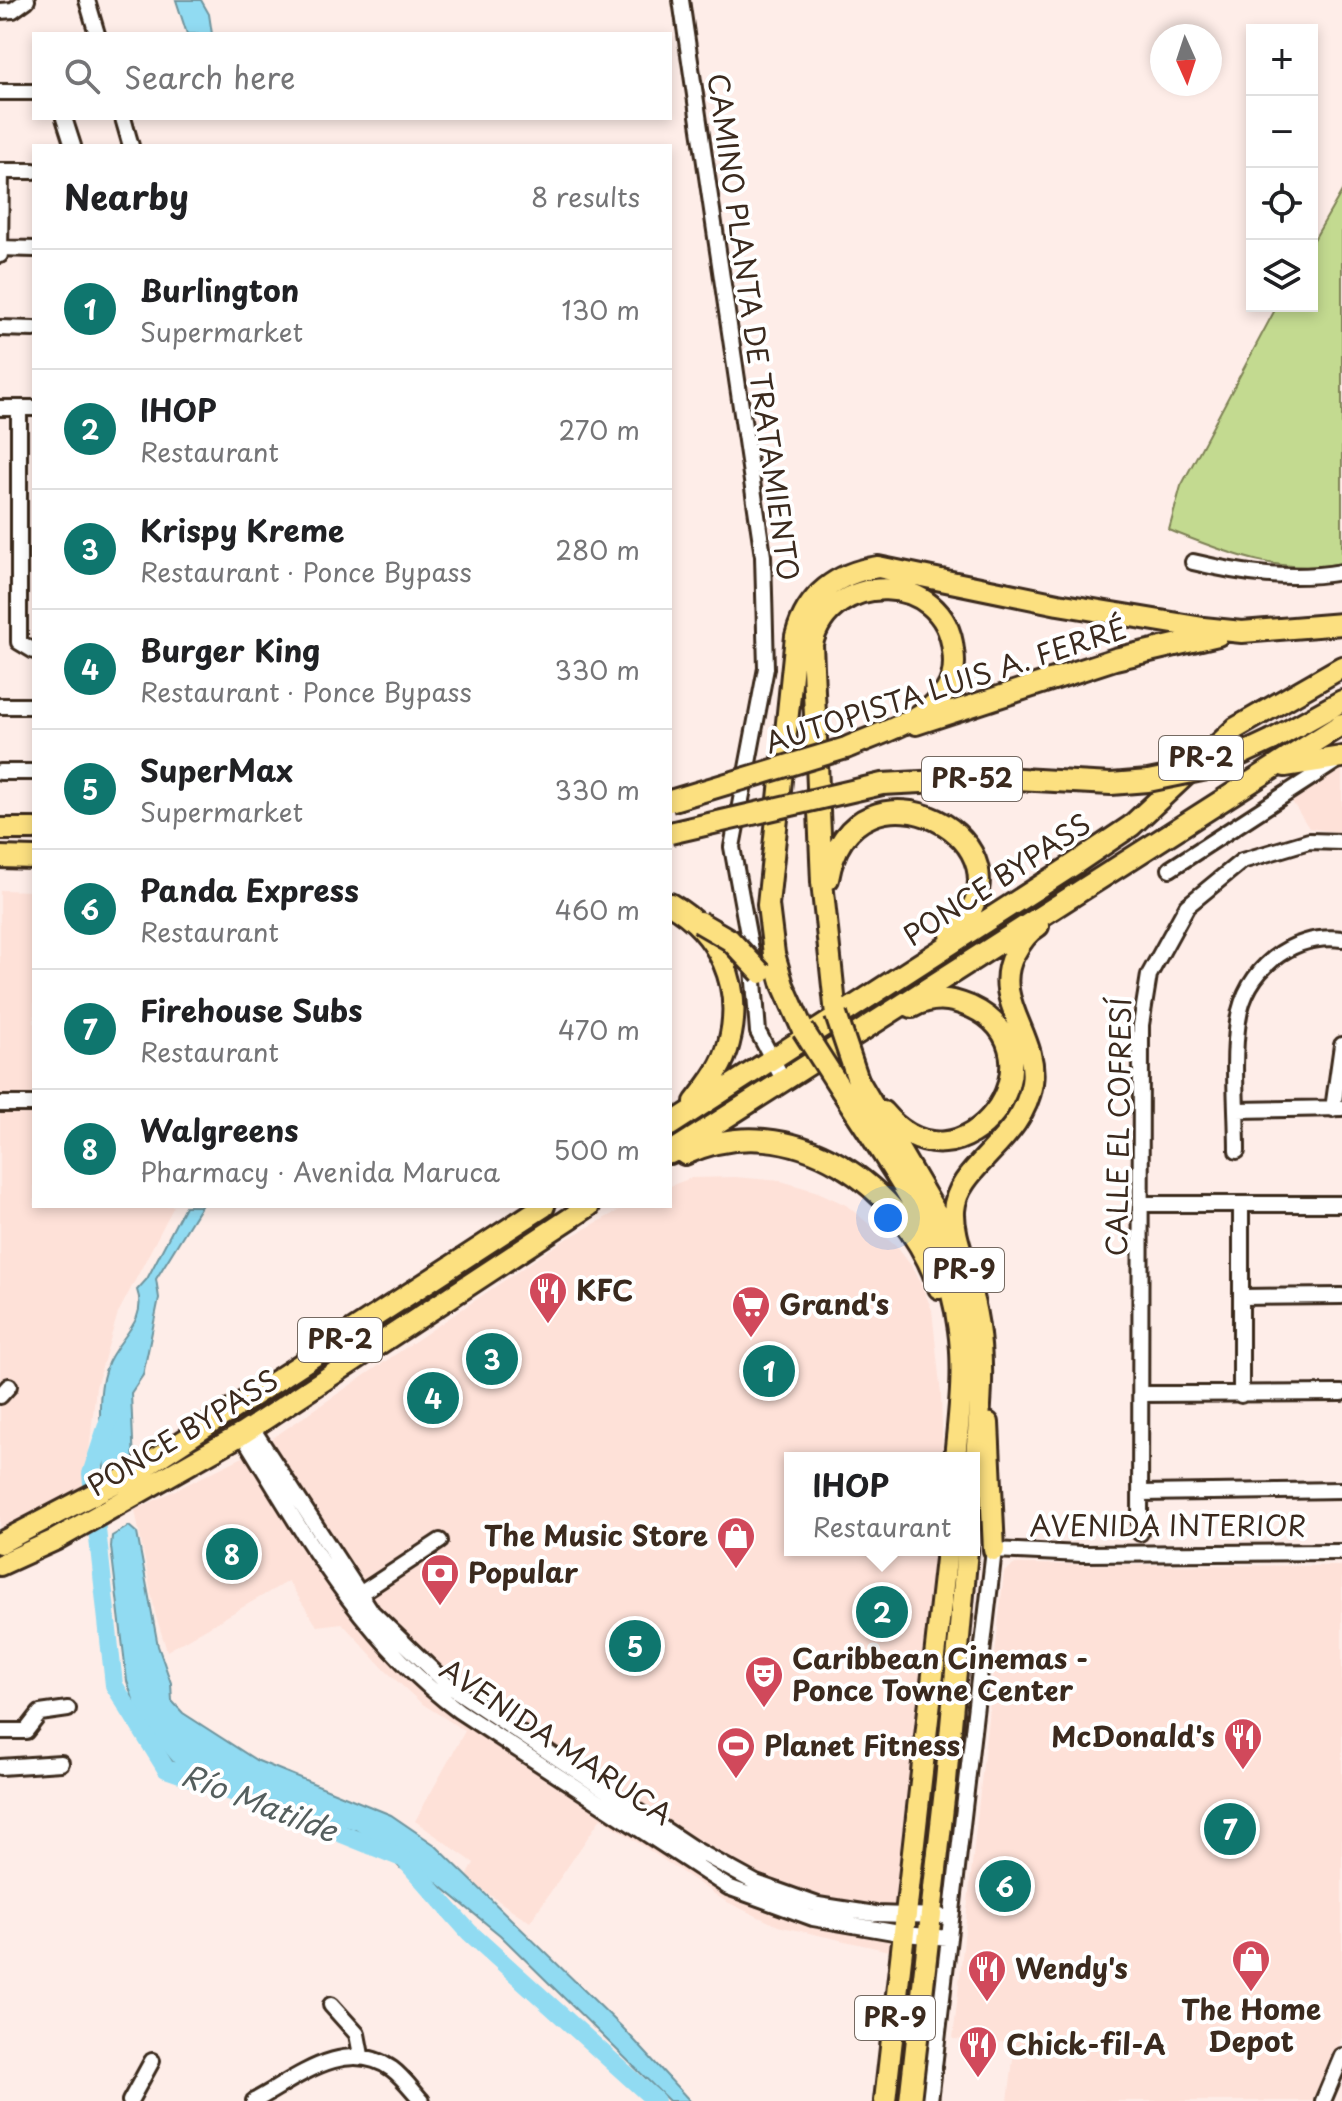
<!DOCTYPE html>
<meta charset="utf-8">
<style>
:root{--surface:#fff;--page:#f6f6f6;--text:#202124;--muted:#757577;--line:#e0e0e0;--accent:#0f766e}
body{margin:0;font-family:"Playpen Sans",sans-serif;background:var(--page);color:var(--text)}
.controls{position:absolute;right:24px;top:24px;display:grid;overflow:hidden;border-radius:0px;box-shadow:0 4px 12px #0003}
.controls button{width:72px;height:72px;display:grid;place-items:center;padding:0;border:0;border-bottom:2px solid var(--line);background:var(--surface);color:var(--text);font:40px sans-serif}
.compass{position:absolute;left:1150px;top:24px;width:72px;height:72px;border-radius:50%;background:var(--surface);box-shadow:0 4px 12px #0003;rotate:177deg}
.you{position:absolute;left:888px;top:1218px;width:28px;height:28px;margin:-20px;border:6px solid #fff;border-radius:50%;background:#1a73e8;box-shadow:0 0 0 12px #1a73e833}
.badge{display:grid;place-items:center;width:52px;height:52px;border-radius:50%;background:var(--accent);color:#fff;font-size:26px;font-weight:700}
.pin{position:absolute;translate:-50% -50%;border:4px solid #fff;box-shadow:0 2px 8px #0006}
.popup{position:absolute;left:784px;top:1452px;width:196px;height:104px;box-sizing:border-box;display:grid;place-content:center;border-radius:0px;background:var(--surface);filter:drop-shadow(0 2px 6px #0005);font-size:26px;white-space:nowrap;color:var(--muted)}
.popup b{font-size:30px;color:var(--text)}
.popup::after{content:'';position:absolute;left:50%;top:100%;margin-left:-16px;border:16px solid transparent;border-top-color:var(--surface)}
.list{margin:0;padding:0;list-style:none}
h2{display:flex;justify-content:space-between;align-items:center;height:104px;margin:0;padding:0 32px;font-size:34px}
h2 small{font-size:26px;font-weight:400;color:var(--muted)}
.list li{display:grid;grid-template-columns:52px 1fr auto;gap:24px;align-items:center;box-sizing:border-box;height:120px;padding:0 32px;border-top:2px solid var(--line)}
.list b{display:block;font-size:30px;white-space:nowrap}
.list p{margin:0;font-size:26px;white-space:nowrap;color:var(--muted)}
.list em{font-size:26px;font-style:normal;color:var(--muted)}
.icon{flex:none;width:44px;height:44px;fill:none;stroke:currentColor;stroke-width:2;stroke-linecap:round;stroke-linejoin:round}
.map{position:relative;flex:none;width:1342px;height:2101px;overflow:hidden}
.search{position:absolute;background:var(--surface);box-shadow:0 4px 12px #0003;left:32px;top:32px;width:640px;height:88px;display:flex;align-items:center;gap:20px;box-sizing:border-box;padding:0 28px;border-radius:0px;color:var(--muted);font-size:30px}
.panel{position:absolute;background:var(--surface);box-shadow:0 4px 12px #0003;left:32px;top:144px;width:640px;height:1064px;border-radius:0px}
.map>svg:first-child{display:block}
.built{fill:#fee1d8}
.green{fill:#c3da90;stroke:#7f8257;stroke-width:2}
.water{fill:#91dbf2;stroke:#6f949d;stroke-width:2}
.lines{fill:none;stroke-linecap:round;stroke-linejoin:round}
.river{stroke:#91dbf2;stroke-width:18}
.minor-casing{stroke:#3b2a1e;stroke-width:20}
.highway-casing{stroke:#3b2a1e;stroke-width:26}
.minor{stroke:#fff;stroke-width:14}
.highway{stroke:#fce080;stroke-width:20}
.highway-bridge-casing{stroke:#3b2a1e;stroke-width:26;stroke-linecap:butt}
.highway-bridge{stroke:#fce080;stroke-width:20}
.labels{text-anchor:middle;stroke-width:8;stroke-linejoin:round;paint-order:stroke}
.shield{fill:#fff;stroke:#766a62;stroke-width:2}
.shield-label{font-size:26px;font-weight:bold;fill:#3b2a1e}
.street-label{font-size:28px;fill:#3b2a1e;stroke:#fff}
.poi-label{font-size:28px;font-weight:bold;fill:#3b2a1e;stroke:#fff;text-anchor:start}
.water-label{font-size:30px;font-style:italic;fill:#555f5e;stroke:#fff}
</style>
<div class="map">
<svg width="1342" height="2101" viewBox="0 0 1342 2101">
<rect width="100%" height="100%" fill="#feede8"/>
<filter id="ink" filterUnits="userSpaceOnUse"><feTurbulence type="fractalNoise" baseFrequency=".0125" numOctaves="2"/><feDisplacementMap in="SourceGraphic" scale="16" xChannelSelector="R" yChannelSelector="G"/><feConvolveMatrix kernelMatrix="1 2 1 2 8 2 1 2 1" color-interpolation-filters="sRGB"/></filter>
<g filter="url(#ink)">
<path class="built" d="M1342,764V833L1309,828L1289,797Z
M0,890L34,891V1206H174L118,1313L96,1387L85,1489L0,1530Z
M735,1177L781,1181L818,1192L846,1205L897,1247L916,1272L932,1310L941,1395L943,1458H790V1550H938L894,1952L778,1926L725,1901L601,1818L530,1922L466,1879L474,1863L415,1821L465,1731L421,1703L385,1670L342,1623L317,1626L288,1581L167,1651L155,1613L135,1510L249,1454L561,1242L627,1206H670V1186L691,1178Z
M1015,1564L1342,1566V2038L1316,2101H1008L1015,2043L953,2039L1004,1572Z"/>
<path class="green" d="M1342,191V563C1281,576 1225,552 1169,530L1181,486L1277,306H1312V243Z"/>
<path class="water" d="M176,0H201L209,14L212,34H187Z
M185,1206H201L156,1279L159,1298L143,1375L131,1393L134,1465L109,1475L104,1470C102,1437 95,1400 106,1368C115,1339 149,1323 137,1290L147,1279Z
M129,1526L137,1533L158,1646L171,1683L172,1701L183,1713L256,1760L391,1815L435,1845L624,2029L690,2101H669L500,1935L434,1881L400,1868L380,1847L355,1830L337,1825L303,1824L284,1815H268L235,1787L199,1779L175,1765L141,1724L127,1681L111,1547L112,1536Z"/>
<g class="lines">
<path class="river" d="M109,1419L91,1474L114,1685L166,1769L266,1804
M297,1816L404,1859L469,1932L656,2101"/>
<defs>
<path id="minor" d="M87,0L97,34
M681,0L763,556L766,668L732,847L752,956L758,1032L784,1081
M0,11L13,10L27,0
M0,92H34
M64,118L73,146
M123,118L131,146
M0,171H34
M0,248L34,249
M0,255L1,171
M0,328L34,329
M0,408H34
M19,408V642L34,651
M1193,562C1243,574 1290,581 1342,572
M0,706H34
M0,772H34
M1170,869L1338,760
M0,1104H34
M1333,1109L1342,1045
M1237,1110L1342,1108
M1237,1151C1237,1109 1232,1063 1238,1021C1245,970 1291,933 1342,939
M1142,1204H1342
M1242,1297L1342,1296
M1141,1394L1342,1393
M1241,1395V1206
M0,1396L9,1386
M252,1428L372,1612L449,1686L694,1849L756,1883L818,1905L875,1914L940,1916
M242,1434C305,1536 362,1639 459,1711L728,1887L813,1918L905,1934L949,1938
M1141,1493L1342,1490
M1140,1533L1141,1025L1149,975L1187,906L1242,861L1309,841L1342,842
M361,1593L440,1541
M0,1731H26L40,1713L68,1709
M0,1767L61,1763
M331,2005L357,2034L361,2055
M130,2101L152,2061
M254,2101C295,2079 346,2036 392,2069C403,2077 413,2091 422,2101
M930,2101L994,1550L1082,1554L1342,1552
M1323,2101L1342,2056"/>
<path id="highway" d="M916,724L1115,659L1218,635
M1272,740L1342,701
M1285,766L1342,757
M0,829H34
M0,857L34,858
M828,879C852,741 1051,841 951,935
M670,904C719,932 744,986 729,1043C724,1065 709,1084 695,1102
M836,1015L822,882L812,644C829,570 945,570 953,650C955,663 954,679 946,691C926,721 877,734 846,748
M803,1030L783,985L774,954L768,905L796,636C807,595 837,573 878,567L1058,604L1203,628L1242,632L1342,624
M858,1080L953,1242
M842,1091C889,1165 948,1240 959,1330C965,1373 959,1415 955,1458
M883,1112C963,1207 1071,1053 971,1007C950,998 932,996 912,1007
M670,1125L1073,865L1131,826L1236,728L1342,667
M670,1153L1342,724
M685,1154C791,1105 905,1186 939,1288
M968,1283C989,1347 980,1411 974,1477
M972,1295C969,1267 953,1239 954,1211C956,1166 1023,1142 1032,1083C1039,1036 990,1000 1014,954C1020,943 1027,932 1038,926
M988,1423L994,1550
M0,1543L136,1472L544,1206
M0,1565L55,1540L242,1434L589,1206
M885,2101L947,1550
M910,2101L946,1781L967,1550"/>
</defs>
<use href="#minor" class="minor-casing"/>
<use href="#highway" class="highway-casing"/>
<use href="#minor" class="minor"/>
<use href="#highway" class="highway"/>
<defs>
<path id="highway-bridge" d="M670,801L846,748
M670,833L882,784L1000,778L1111,784L1148,781L1212,768L1272,740
M699,922L730,940L761,973
M836,1015L858,1080
M803,1030L842,1091"/>
</defs>
<use href="#highway-bridge" class="highway-bridge-casing"/>
<use href="#highway-bridge" class="highway-bridge"/>
</g>
</g>
<defs>
<symbol id="restaurant-pin" viewBox="-11 -11 22 30"><path d="M0 17L-7.5 6A9.5 9.5 0 1 1 7.5 6Z" fill="#d1495b" stroke="#fff"/><path d="M-5-6h1v4h1v-4h1v4h1v-4h1v5L-1.5 .5V6h-2V.5L-5-1ZM5-6V6H3V1.5H1.5Q1.5-4 5-6Z" fill="#fff"/></symbol>
<symbol id="supermarket-pin" viewBox="-11 -11 22 30"><path d="M0 17L-7.5 6A9.5 9.5 0 1 1 7.5 6Z" fill="#d1495b" stroke="#fff"/><path d="M-6-5.5h2.5l.6 2H6L4.5 2H-2.5L-4.4-4H-6ZM-1.5 3.2a1.3 1.3 0 1 0 .1 0ZM3 3.2a1.3 1.3 0 1 0 .1 0Z" fill="#fff"/></symbol>
<symbol id="shop-pin" viewBox="-11 -11 22 30"><path d="M0 17L-7.5 6A9.5 9.5 0 1 1 7.5 6Z" fill="#d1495b" stroke="#fff"/><path d="M-5-2.5h2.3a2.7 3.5 0 0 1 5.4 0H5L5.5 6h-11ZM-1.5-2.5h3a1.5 2.3 0 0 0-3 0Z" fill="#fff"/></symbol>
<symbol id="bank-pin" viewBox="-11 -11 22 30"><path d="M0 17L-7.5 6A9.5 9.5 0 1 1 7.5 6Z" fill="#d1495b" stroke="#fff"/><path d="M-6-4H6V4H-6ZM0-2.3a2.3 2.3 0 1 0 0 4.6a2.3 2.3 0 1 0 0-4.6Z" fill="#fff"/></symbol>
<symbol id="theatre-pin" viewBox="-11 -11 22 30"><path d="M0 17L-7.5 6A9.5 9.5 0 1 1 7.5 6Z" fill="#d1495b" stroke="#fff"/><path d="M-5-5.5Q0-4 5-5.5V0Q5 5 0 6Q-5 5-5 0ZM-3.3-2.5H-1v1.5H-3.3ZM1-2.5H3.3v1.5H1ZM-2.8 1Q0 5.5 2.8 1Z" fill="#fff"/></symbol>
<symbol id="stadium-pin" viewBox="-11 -11 22 30"><path d="M0 17L-7.5 6A9.5 9.5 0 1 1 7.5 6Z" fill="#d1495b" stroke="#fff"/><path d="M0-5a6.5 5 0 1 0 0 10a6.5 5 0 1 0 0-10ZM-3.5-1.8h7v3.6h-7Z" fill="#fff"/></symbol>
</defs>
<g fill-rule="evenodd">
<use href="#restaurant-pin" x="526" y="1269" width="44" height="60"/>
<use href="#supermarket-pin" x="729" y="1283" width="44" height="60"/>
<use href="#shop-pin" x="714" y="1514" width="44" height="60"/>
<use href="#bank-pin" x="418" y="1551" width="44" height="60"/>
<use href="#theatre-pin" x="742" y="1653" width="44" height="60"/>
<use href="#restaurant-pin" x="1221" y="1715" width="44" height="60"/>
<use href="#stadium-pin" x="714" y="1724" width="44" height="60"/>
<use href="#shop-pin" x="1229" y="1937" width="44" height="60"/>
<use href="#restaurant-pin" x="965" y="1947" width="44" height="60"/>
<use href="#restaurant-pin" x="956" y="2023" width="44" height="60"/>
</g>
<g class="labels">
<g class="shield">
<rect x="1159" y="736" width="84" height="44" rx="6"/>
<rect x="922" y="757" width="100" height="44" rx="6"/>
<rect x="924" y="1248" width="80" height="44" rx="6"/>
<rect x="298" y="1318" width="84" height="44" rx="6"/>
<rect x="855" y="1996" width="80" height="44" rx="6"/>
</g>
<g class="shield-label">
<text x="1201" y="767">PR-2</text>
<text x="972" y="788">PR-52</text>
<text x="964" y="1279">PR-9</text>
<text x="340" y="1349">PR-2</text>
<text x="895" y="2027">PR-9</text>
</g>
<g class="street-label">
<text transform="translate(753 327) rotate(82)" y="10">CAMINO PLANTA DE TRATAMIENTO</text>
<text transform="translate(946 686) rotate(-18)" y="10">AUTOPISTA LUIS A. FERRÉ</text>
<text transform="translate(997 880) rotate(-33)" y="10">PONCE BYPASS</text>
<text transform="translate(1119 1127) rotate(-89)" y="10">CALLE EL COFRESÍ</text>
<text transform="translate(183 1433) rotate(-31)" y="10">PONCE BYPASS</text>
<text x="1168" y="1536">AVENIDA INTERIOR</text>
<text transform="translate(556 1742) rotate(34)" y="10">AVENIDA MARUCA</text>
</g>
<g class="poi-label">
<text x="576" y="1301">KFC</text>
<text x="779" y="1315">Grand's</text>
<text x="708" y="1546" text-anchor="end">The Music Store</text>
<text x="468" y="1583">Popular</text>
<text x="792" y="1669">Caribbean Cinemas -<tspan x="792" dy="32">Ponce Towne Center</tspan></text>
<text x="1215" y="1747" text-anchor="end">McDonald's</text>
<text x="764" y="1756">Planet Fitness</text>
<text x="1015" y="1979">Wendy's</text>
<text x="1251" y="2020" text-anchor="middle">The Home<tspan x="1251" dy="32">Depot</tspan></text>
<text x="1006" y="2055">Chick-fil-A</text>
</g>
<g class="water-label">
<text transform="translate(259 1804) rotate(21)" y="10">Río Matilde</text>
</g>
</g>
</svg>
<div class="controls">
<button>+</button>
<button>−</button>
<button><svg class="icon" aria-label="locate" viewBox="0 0 24 24"><circle cx="12" cy="12" r="6"/><path d="M12 2v4M12 18v4M2 12h4M18 12h4"/></svg></button>
<button><svg class="icon" aria-label="layers" viewBox="0 0 24 24"><path d="M12 4l9 5-9 5-9-5zM3 14l9 5 9-5"/></svg></button>
</div>
<svg class="compass" viewBox="-18 -18 36 36"><path d="M0-13l5 13h-10z" fill="#e53935"/><path d="M0 13l5-13h-10z" fill="#757577"/></svg>
<div class="you"></div>
<div class="pin badge" style="left:769px;top:1371px">1</div>
<div class="pin badge" style="left:882px;top:1612px">2</div>
<div class="popup"><b>IHOP</b>Restaurant</div>
<div class="pin badge" style="left:492px;top:1359px">3</div>
<div class="pin badge" style="left:433px;top:1398px">4</div>
<div class="pin badge" style="left:635px;top:1646px">5</div>
<div class="pin badge" style="left:1005px;top:1886px">6</div>
<div class="pin badge" style="left:1230px;top:1829px">7</div>
<div class="pin badge" style="left:232px;top:1554px">8</div>
<div class="search"><svg class="icon" aria-label="search" viewBox="0 0 24 24"><circle cx="10" cy="10" r="6"/><path d="M15 15l6 6"/></svg>Search here</div>
<section class="panel">
<h2>Nearby<small>8 results</small></h2>
<ul class="list">
<li><span class="badge">1</span><div><b>Burlington</b><p>Supermarket</p></div><em>130 m</em></li>
<li><span class="badge">2</span><div><b>IHOP</b><p>Restaurant</p></div><em>270 m</em></li>
<li><span class="badge">3</span><div><b>Krispy Kreme</b><p>Restaurant · Ponce Bypass</p></div><em>280 m</em></li>
<li><span class="badge">4</span><div><b>Burger King</b><p>Restaurant · Ponce Bypass</p></div><em>330 m</em></li>
<li><span class="badge">5</span><div><b>SuperMax</b><p>Supermarket</p></div><em>330 m</em></li>
<li><span class="badge">6</span><div><b>Panda Express</b><p>Restaurant</p></div><em>460 m</em></li>
<li><span class="badge">7</span><div><b>Firehouse Subs</b><p>Restaurant</p></div><em>470 m</em></li>
<li><span class="badge">8</span><div><b>Walgreens</b><p>Pharmacy · Avenida Maruca</p></div><em>500 m</em></li>
</ul>
</section>
</div>
